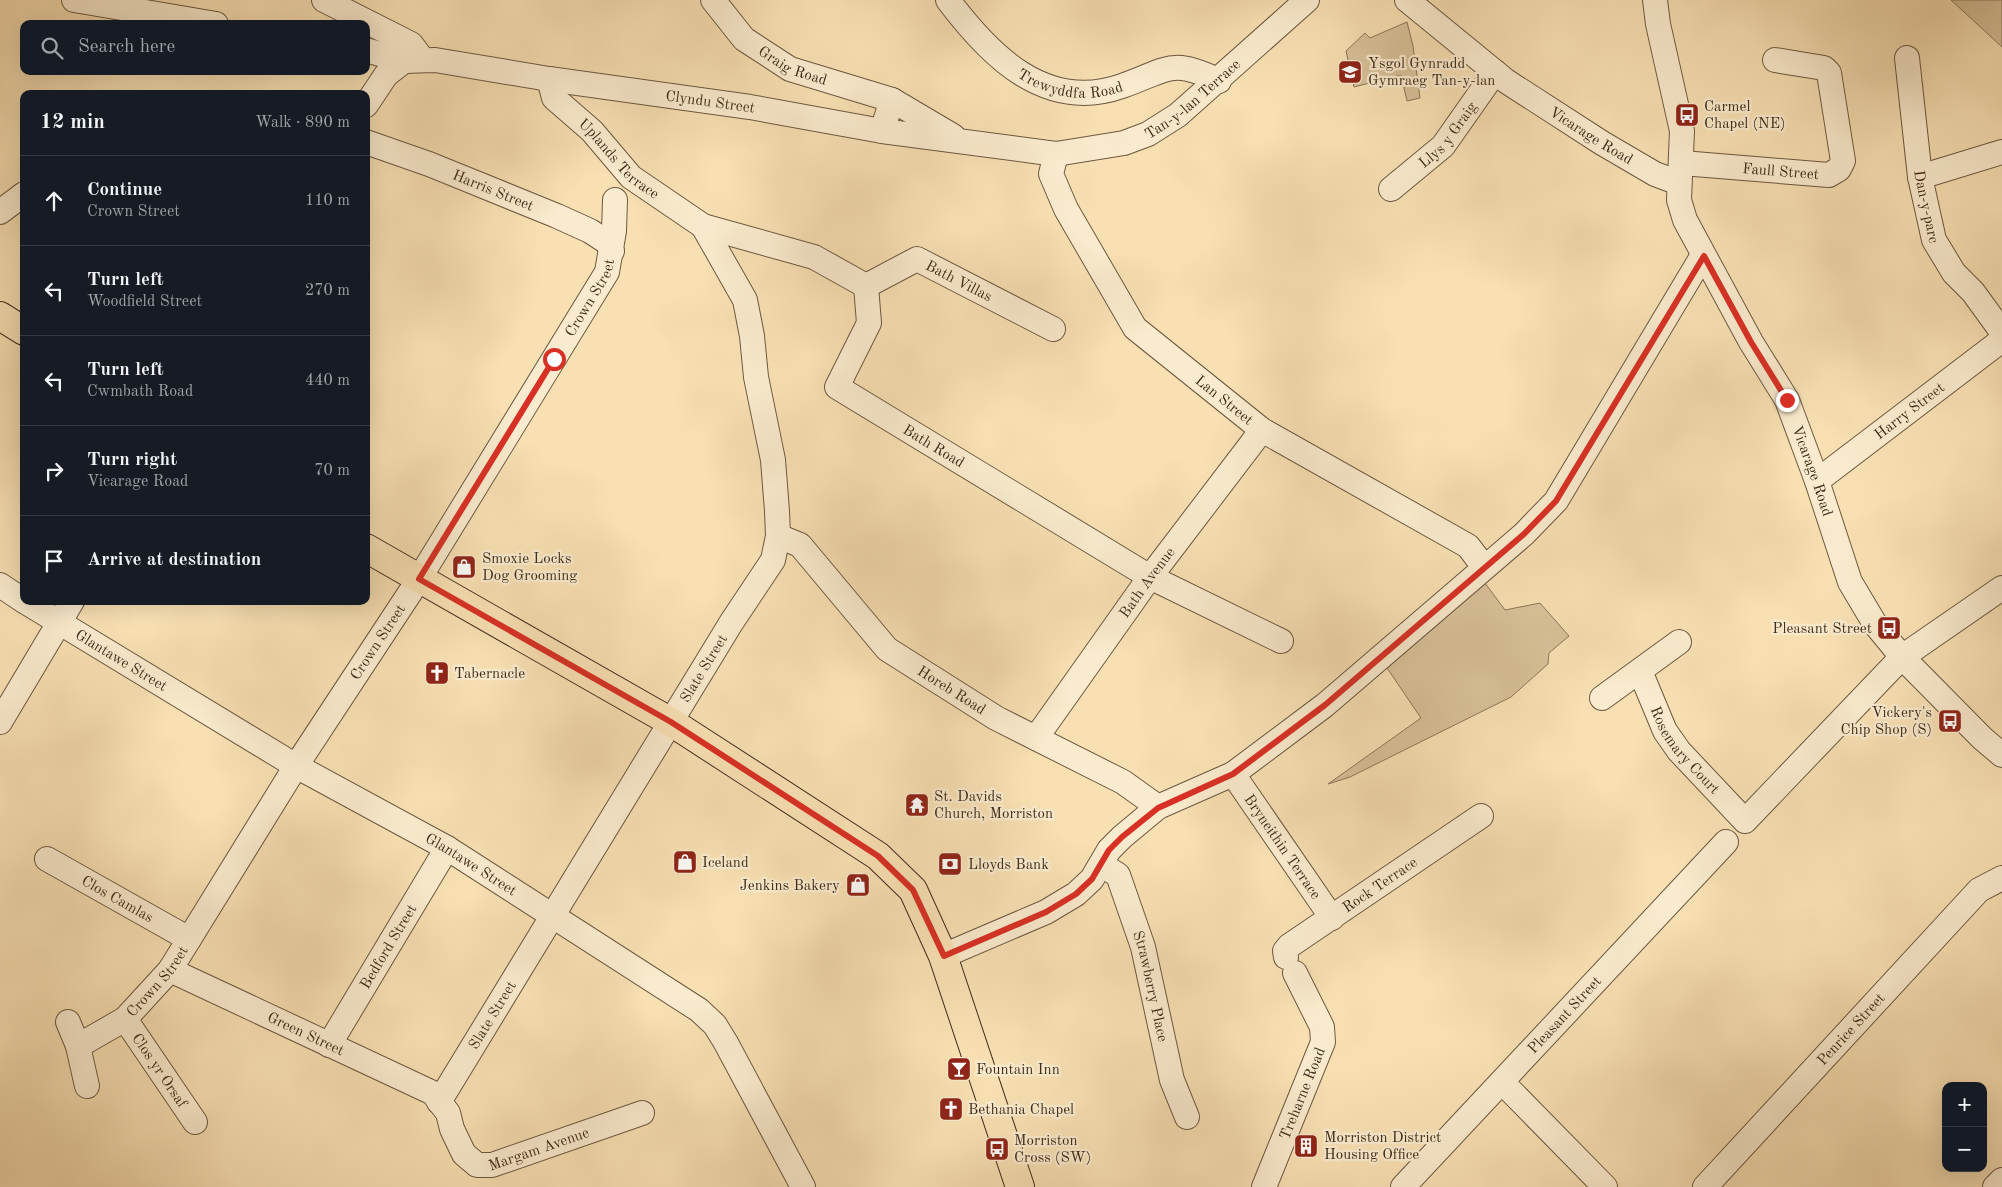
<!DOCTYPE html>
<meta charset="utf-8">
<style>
:root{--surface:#171b24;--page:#242831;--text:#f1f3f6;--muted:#9ea1a6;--line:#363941}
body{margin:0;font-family:"Old Standard TT",serif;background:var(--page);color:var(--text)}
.controls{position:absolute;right:15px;bottom:15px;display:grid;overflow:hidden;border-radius:10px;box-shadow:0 5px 20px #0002}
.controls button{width:45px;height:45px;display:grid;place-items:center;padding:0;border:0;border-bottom:1px solid var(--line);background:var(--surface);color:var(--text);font:25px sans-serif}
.stop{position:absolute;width:15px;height:15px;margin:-11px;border:4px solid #d93025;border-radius:50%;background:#fff}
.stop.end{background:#d93025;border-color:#fff;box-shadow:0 1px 5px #0008}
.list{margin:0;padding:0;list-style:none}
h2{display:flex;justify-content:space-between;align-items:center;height:65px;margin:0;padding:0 20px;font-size:21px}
h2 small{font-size:16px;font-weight:400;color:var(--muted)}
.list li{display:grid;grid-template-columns:32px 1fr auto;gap:15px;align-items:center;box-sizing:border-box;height:90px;padding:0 20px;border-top:1px solid var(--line)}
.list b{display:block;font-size:19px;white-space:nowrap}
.list p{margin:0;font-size:16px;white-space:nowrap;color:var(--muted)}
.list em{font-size:16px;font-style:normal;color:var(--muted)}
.icon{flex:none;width:28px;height:28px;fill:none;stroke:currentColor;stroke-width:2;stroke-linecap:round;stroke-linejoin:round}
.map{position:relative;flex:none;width:2002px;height:1187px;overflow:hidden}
.search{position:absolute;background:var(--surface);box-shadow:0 5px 20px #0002;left:20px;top:20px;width:350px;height:55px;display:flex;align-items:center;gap:12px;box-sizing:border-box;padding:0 18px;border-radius:10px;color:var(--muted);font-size:19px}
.panel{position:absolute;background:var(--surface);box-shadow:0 5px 20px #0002;left:20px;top:90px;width:350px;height:515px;border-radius:10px}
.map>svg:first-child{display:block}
.green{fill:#d8c199;stroke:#8b765a}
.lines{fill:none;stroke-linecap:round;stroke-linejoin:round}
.minor-casing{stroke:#6c5840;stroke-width:26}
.major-casing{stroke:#3e2b1a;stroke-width:30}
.minor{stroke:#faebce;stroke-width:24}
.major{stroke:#f8e0b3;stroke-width:28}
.route{stroke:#d93025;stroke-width:6}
.labels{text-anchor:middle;stroke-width:4.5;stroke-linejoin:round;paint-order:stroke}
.poi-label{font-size:15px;fill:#3e2b1a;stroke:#faebce;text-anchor:start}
.street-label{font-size:15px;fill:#3e2b1a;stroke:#faebce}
</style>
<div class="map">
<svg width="2002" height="1187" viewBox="0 0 2002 1187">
<rect width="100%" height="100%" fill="#f8e0b3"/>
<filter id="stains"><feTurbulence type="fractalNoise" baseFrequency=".004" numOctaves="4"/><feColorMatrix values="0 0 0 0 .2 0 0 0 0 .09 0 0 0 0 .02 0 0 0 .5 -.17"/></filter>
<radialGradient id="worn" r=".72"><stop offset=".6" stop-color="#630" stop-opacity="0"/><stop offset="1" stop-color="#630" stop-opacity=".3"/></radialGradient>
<path class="green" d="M1951,0H2002V47Z
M1407,22L1413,46L1420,98L1407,101L1401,75L1354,87L1346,51L1365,33L1370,38Z
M1485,583L1505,610L1540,603L1569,636L1549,653L1548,664L1511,697L1350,777L1328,784L1421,718L1387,668Z"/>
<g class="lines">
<defs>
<g id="minor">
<path d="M74,0L216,24"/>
<path d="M324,0L411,44L423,60"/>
<path id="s1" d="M713,0L744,39L790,69L892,100L882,131"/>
<path id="s2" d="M948,0C990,56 1046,113 1122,86C1168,70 1171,57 1219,81"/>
<path id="s3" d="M1407,0L1506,81L1602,143L1655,174L1679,183"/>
<path id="s4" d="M1655,0L1658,24L1682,131L1679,200L1685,220L1751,342L1787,400L1817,481L1850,582L1875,624L1902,657L1982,738L2002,755"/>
<path id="s5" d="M366,50L404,61L435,60L549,79L750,107L882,131L1056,154L1124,143L1148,134L1178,115L1307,0"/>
<path id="s6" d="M1907,58L1920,177L1934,240L1954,273L1973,292L2002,332"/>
<path id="s7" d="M549,79L554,98L592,131L631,177L703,226L814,257L866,286"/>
<path d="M892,100L953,136"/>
<path d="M366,105L386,75L404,61"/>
<path id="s8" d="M366,142L429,164L557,216L590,231L607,242L612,251"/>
<path id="s9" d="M1056,154L1051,174L1066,209L1135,328L1262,430L1468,546L1484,567"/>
<path id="s10" d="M1682,163L1829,175L1839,169L1843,161L1829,73L1824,68L1775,60"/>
<path d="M1920,177L2002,152"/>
<path id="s11" d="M1391,189L1443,146L1495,72"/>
<path d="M0,212L24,194"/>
<path id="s12" d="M866,286L869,323L837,387L1150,577L1281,641"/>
<path id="s13" d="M866,286L917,259L1053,329"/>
<path id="s14" d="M1817,481L2002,340"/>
<path id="s15" d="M778,536L800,545L887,649L996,718L1123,782L1158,807"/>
<path d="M0,585L24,601"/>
<path id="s16" d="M24,601L296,766L447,848L699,1010L715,1025L726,1043L803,1187"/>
<path id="s17" d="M1640,671L1665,731L1679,751L1745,821L1902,657L2002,588"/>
<path d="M1602,698L1679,642"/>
<path d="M0,722L72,601"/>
<path id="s18" d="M1036,738L1150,577L1262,430"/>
<path id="s19" d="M1233,774L1332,918"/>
<path id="s20" d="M47,859L189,939"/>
<path id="s21" d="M1102,865L1118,875L1143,947L1172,1080L1187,1117"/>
<path d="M943,956L1046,912L1076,894L1092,879L1109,850L1122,837L1158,807L1233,774L1325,705L1524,534L1556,501L1703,255"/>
<path id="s22" d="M1286,957L1285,951L1289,946L1481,816"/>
<path id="s23" d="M170,970L433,1093L448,1113L452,1129L464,1154L477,1165H492L642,1113"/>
<path id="s24" d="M125,1019L195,1122"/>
<path d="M68,1022L78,1046L87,1086"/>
<path id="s25" d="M329,1045L447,848"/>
<path id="s26" d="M78,1046L125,1019L170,970L296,766L419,579L607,272L614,231L615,200"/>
<path d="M1503,1083L1605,1187"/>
<path id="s27" d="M439,1102L731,623L773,560L778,536L777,511L773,460L756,377L752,336L745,300L703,226"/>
<path id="s28" d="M1264,1187L1323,1042L1322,1027L1295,973"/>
<path id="s29" d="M1403,1187L1726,842"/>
<path id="s30" d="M1705,1187L1979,890L2002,878"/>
<path d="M1995,1187L2002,1180"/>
</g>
<path id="major" d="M0,316L24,331
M366,548L671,722L878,856L913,890L943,956L1020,1187"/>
</defs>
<use href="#minor" class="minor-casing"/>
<use href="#major" class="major-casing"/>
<use href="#minor" class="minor"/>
<use href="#major" class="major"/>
</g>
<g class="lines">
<path class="route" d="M554,359L419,579L671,722L878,856L913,890L944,956L1046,912L1076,894L1092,879L1109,850L1122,837L1158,808L1233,774L1325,705L1524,534L1556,501L1704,256L1751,342L1787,400"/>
</g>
<defs>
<symbol id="school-square" viewBox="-11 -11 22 22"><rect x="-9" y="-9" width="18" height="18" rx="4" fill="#8f2418" stroke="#faebce"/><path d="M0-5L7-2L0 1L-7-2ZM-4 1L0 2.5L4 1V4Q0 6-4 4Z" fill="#fff"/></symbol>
<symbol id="bus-square" viewBox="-11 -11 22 22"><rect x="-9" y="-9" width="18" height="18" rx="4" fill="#8f2418" stroke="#faebce"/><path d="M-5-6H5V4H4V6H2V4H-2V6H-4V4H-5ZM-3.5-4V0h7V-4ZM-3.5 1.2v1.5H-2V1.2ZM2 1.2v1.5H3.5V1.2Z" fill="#fff"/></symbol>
<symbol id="shop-square" viewBox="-11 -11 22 22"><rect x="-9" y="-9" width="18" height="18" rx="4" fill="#8f2418" stroke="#faebce"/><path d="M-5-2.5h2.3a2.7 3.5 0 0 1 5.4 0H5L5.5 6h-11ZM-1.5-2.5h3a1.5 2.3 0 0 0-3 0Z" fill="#fff"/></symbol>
<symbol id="church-square" viewBox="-11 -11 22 22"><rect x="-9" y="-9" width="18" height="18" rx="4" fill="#8f2418" stroke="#faebce"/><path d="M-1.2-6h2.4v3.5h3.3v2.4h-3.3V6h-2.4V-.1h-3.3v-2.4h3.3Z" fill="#fff"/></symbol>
<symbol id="temple-square" viewBox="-11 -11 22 22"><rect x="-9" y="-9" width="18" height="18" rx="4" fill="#8f2418" stroke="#faebce"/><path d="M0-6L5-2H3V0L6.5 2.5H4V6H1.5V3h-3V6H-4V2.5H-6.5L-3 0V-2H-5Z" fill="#fff"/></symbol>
<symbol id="bank-square" viewBox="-11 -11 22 22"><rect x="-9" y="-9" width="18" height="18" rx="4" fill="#8f2418" stroke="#faebce"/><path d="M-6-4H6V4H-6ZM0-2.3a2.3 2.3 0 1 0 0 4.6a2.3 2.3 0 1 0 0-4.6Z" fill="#fff"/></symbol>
<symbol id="bar-square" viewBox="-11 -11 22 22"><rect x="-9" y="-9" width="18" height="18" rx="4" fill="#8f2418" stroke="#faebce"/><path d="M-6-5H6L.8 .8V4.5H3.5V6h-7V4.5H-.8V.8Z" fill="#fff"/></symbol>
<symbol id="building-square" viewBox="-11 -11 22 22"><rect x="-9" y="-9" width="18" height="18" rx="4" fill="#8f2418" stroke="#faebce"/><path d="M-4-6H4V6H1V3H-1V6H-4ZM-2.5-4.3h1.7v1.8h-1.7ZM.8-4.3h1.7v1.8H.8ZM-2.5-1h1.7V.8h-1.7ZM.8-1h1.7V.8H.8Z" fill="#fff"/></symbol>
</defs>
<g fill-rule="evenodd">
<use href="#school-square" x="1336" y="58" width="28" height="28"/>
<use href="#bus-square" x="1673" y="101" width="28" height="28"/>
<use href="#shop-square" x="450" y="553" width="28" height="28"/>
<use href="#bus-square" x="1875" y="614" width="28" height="28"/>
<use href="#church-square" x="423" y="659" width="28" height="28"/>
<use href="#bus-square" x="1936" y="707" width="28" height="28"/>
<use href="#temple-square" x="903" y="791" width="28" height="28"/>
<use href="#shop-square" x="671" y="848" width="28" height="28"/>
<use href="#bank-square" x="936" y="850" width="28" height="28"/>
<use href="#shop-square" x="844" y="871" width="28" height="28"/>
<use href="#bar-square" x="945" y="1055" width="28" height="28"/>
<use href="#church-square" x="937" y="1095" width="28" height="28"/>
<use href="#building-square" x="1292" y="1132" width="28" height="28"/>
<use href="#bus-square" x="983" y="1135" width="28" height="28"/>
</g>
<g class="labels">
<g class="poi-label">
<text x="1368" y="68">Ysgol Gynradd<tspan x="1368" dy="17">Gymraeg Tan-y-lan</tspan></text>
<text x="1704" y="111">Carmel<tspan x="1704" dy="17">Chapel (NE)</tspan></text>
<text x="482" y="563">Smoxie Locks<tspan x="482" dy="17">Dog Grooming</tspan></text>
<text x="1872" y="633" text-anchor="end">Pleasant Street</text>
<text x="454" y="678">Tabernacle</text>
<text x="1932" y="717" text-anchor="end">Vickery's<tspan x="1932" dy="17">Chip Shop (S)</tspan></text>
<text x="934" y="801">St. Davids<tspan x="934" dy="17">Church, Morriston</tspan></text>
<text x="702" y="867">Iceland</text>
<text x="968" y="869">Lloyds Bank</text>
<text x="840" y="890" text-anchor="end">Jenkins Bakery</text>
<text x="976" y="1074">Fountain Inn</text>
<text x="968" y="1114">Bethania Chapel</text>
<text x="1324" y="1142">Morriston District<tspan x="1324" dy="17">Housing Office</tspan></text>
<text x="1014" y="1145">Morriston<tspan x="1014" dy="17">Cross (SW)</tspan></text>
</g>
<g class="street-label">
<text dy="5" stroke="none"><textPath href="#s1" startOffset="106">Graig Road</textPath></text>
<text dy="5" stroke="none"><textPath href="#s2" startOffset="156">Trewyddfa Road</textPath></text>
<text dy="5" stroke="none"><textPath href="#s5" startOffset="850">Tan-y-lan Terrace</textPath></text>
<text dy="5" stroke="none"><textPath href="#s5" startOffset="349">Clyndu Street</textPath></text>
<text dy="5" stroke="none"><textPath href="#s11" startOffset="79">Llys y Graig</textPath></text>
<text dy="5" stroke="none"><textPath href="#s3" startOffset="229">Vicarage Road</textPath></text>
<text dy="5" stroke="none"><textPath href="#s7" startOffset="109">Uplands Terrace</textPath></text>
<text dy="5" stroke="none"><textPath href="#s10" startOffset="99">Faull Street</textPath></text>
<text dy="5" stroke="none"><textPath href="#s8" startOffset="136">Harris Street</textPath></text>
<text dy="5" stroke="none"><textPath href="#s6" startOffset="150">Dan-y-parc</textPath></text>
<text dy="5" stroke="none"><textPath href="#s13" startOffset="105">Bath Villas</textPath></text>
<text dy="5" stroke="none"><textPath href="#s26" startOffset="914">Crown Street</textPath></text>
<text dy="5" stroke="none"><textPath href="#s9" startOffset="311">Lan Street</textPath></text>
<text dy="5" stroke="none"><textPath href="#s14" startOffset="116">Harry Street</textPath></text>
<text dy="5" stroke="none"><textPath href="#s12" startOffset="222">Bath Road</textPath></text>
<text dy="5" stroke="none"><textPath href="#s4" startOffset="506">Vicarage Road</textPath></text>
<text dy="5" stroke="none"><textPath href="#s18" startOffset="191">Bath Avenue</textPath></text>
<text dy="5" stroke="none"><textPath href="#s26" startOffset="509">Crown Street</textPath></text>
<text dy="5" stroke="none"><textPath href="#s16" startOffset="114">Glantawe Street</textPath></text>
<text dy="5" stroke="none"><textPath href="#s27" startOffset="508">Slate Street</textPath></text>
<text dy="5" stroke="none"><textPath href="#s15" startOffset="236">Horeb Road</textPath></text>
<text dy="5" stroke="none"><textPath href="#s17" startOffset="92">Rosemary Court</textPath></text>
<text dy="5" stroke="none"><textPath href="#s19" startOffset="88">Bryneithin Terrace</textPath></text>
<text dy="5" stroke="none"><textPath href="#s16" startOffset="519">Glantawe Street</textPath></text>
<text dy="5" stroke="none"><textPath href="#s22" startOffset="122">Rock Terrace</textPath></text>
<text dy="5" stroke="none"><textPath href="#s20" startOffset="81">Clos Camlas</textPath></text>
<text dy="5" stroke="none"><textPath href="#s25" startOffset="115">Bedford Street</textPath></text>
<text dy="5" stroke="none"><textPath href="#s26" startOffset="104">Crown Street</textPath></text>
<text dy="5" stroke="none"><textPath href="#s21" startOffset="135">Strawberry Place</textPath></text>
<text dy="5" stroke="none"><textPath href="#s27" startOffset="102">Slate Street</textPath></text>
<text dy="5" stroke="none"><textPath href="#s29" startOffset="236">Pleasant Street</textPath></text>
<text dy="5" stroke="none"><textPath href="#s30" startOffset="215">Penrice Street</textPath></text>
<text dy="5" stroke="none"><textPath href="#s23" startOffset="150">Green Street</textPath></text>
<text dy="5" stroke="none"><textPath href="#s24" startOffset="62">Clos yr Orsaf</textPath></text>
<text dy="5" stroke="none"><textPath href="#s28" startOffset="101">Treharne Road</textPath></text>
<text dy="5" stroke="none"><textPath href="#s23" startOffset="441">Margam Avenue</textPath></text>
</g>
</g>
<rect width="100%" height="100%" filter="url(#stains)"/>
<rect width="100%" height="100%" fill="url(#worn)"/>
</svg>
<div class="controls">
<button>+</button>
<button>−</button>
</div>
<div class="stop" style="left:554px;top:359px"></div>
<div class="stop end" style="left:1787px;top:400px"></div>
<div class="search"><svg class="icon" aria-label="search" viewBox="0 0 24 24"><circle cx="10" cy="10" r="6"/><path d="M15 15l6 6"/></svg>Search here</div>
<section class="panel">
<h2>12 min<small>Walk · 890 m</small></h2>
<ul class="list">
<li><svg class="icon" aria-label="ahead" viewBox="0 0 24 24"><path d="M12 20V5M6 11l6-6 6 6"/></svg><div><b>Continue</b><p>Crown Street</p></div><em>110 m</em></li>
<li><svg class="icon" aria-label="left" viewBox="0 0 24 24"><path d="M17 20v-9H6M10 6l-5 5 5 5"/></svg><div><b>Turn left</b><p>Woodfield Street</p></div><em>270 m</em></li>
<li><svg class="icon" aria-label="left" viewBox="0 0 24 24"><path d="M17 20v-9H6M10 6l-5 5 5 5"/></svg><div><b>Turn left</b><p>Cwmbath Road</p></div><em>440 m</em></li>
<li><svg class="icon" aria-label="right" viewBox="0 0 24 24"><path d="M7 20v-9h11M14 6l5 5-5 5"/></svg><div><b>Turn right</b><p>Vicarage Road</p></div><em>70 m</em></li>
<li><svg class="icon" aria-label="arrive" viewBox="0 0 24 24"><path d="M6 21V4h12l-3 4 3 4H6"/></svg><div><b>Arrive at destination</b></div></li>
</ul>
</section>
</div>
